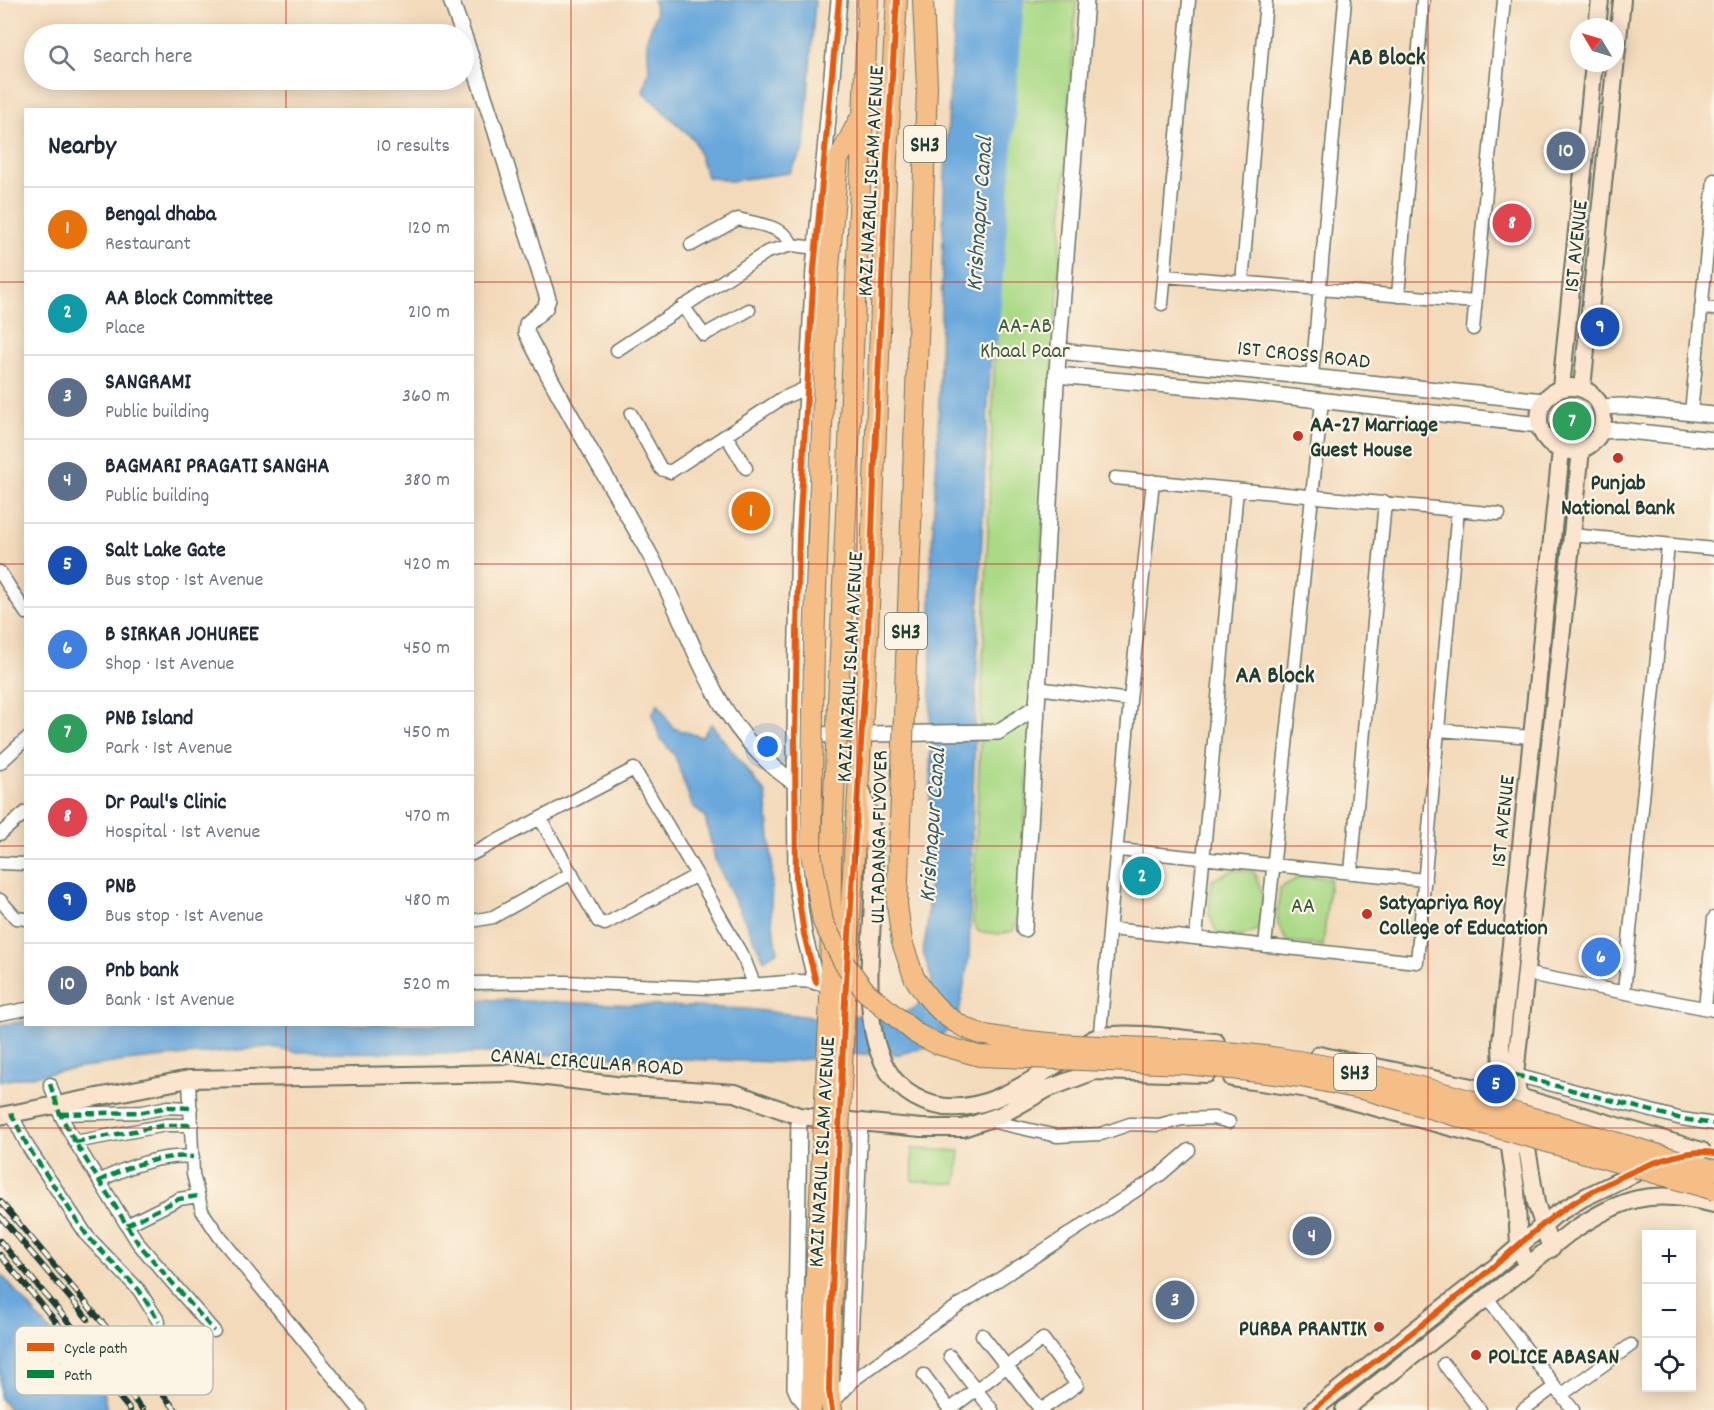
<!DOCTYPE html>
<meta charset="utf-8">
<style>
:root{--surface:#fff;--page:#f6f6f7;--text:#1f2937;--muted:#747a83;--line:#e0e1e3;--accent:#0b8043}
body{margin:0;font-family:Dekko,sans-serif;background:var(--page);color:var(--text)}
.controls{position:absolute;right:18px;bottom:18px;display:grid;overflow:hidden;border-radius:0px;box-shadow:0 3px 15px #0003}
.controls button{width:54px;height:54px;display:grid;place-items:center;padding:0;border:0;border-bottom:2px solid var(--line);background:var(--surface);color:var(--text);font:30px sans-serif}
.compass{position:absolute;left:1570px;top:18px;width:54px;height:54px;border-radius:50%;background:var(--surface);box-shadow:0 3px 15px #0003;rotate:308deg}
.you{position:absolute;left:768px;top:747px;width:21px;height:21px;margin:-15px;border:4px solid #fff;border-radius:50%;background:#1a73e8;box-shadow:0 0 0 9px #1a73e833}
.badge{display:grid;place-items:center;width:39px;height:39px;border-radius:50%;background:var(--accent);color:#fff;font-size:20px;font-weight:700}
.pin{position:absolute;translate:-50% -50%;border:3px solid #fff;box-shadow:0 2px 6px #0006}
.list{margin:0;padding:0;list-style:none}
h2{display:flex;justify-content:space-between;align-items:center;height:78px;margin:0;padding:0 24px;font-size:26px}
h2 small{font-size:20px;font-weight:400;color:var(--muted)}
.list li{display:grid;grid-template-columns:39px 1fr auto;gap:18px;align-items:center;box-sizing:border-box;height:84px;padding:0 24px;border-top:2px solid var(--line)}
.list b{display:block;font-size:22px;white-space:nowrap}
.list p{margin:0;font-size:20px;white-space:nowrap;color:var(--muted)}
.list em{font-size:20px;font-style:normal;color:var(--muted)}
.icon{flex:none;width:33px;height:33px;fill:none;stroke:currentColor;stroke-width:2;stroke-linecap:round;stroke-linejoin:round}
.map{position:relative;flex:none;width:1714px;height:1410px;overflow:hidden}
.search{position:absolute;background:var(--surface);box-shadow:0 3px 15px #0003;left:24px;top:24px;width:450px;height:66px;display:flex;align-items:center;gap:15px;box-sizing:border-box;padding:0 21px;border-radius:33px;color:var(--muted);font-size:22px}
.panel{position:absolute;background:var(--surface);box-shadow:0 3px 15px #0003;left:24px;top:108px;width:450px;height:918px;border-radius:0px}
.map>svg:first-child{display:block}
.green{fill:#abda87;stroke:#658c5e;stroke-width:1.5}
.water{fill:#6ba8dc;stroke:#457288;stroke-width:1.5}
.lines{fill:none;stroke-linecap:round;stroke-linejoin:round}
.canal{stroke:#6ba8dc;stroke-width:14}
.minor-casing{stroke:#697463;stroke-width:15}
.tertiary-casing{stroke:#697463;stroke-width:18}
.secondary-casing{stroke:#697463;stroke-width:20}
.primary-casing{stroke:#697463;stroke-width:22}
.minor{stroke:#fff;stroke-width:12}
.tertiary{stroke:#fff;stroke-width:15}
.secondary{stroke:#fbe5cf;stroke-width:16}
.primary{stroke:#f6be87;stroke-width:20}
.rail-casing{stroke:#1f3d34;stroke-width:6}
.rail{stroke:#fcf5e5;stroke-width:4;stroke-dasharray:11;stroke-linecap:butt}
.primary-bridge-casing{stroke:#697463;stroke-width:22;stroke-linecap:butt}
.primary-bridge{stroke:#f6be87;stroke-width:20}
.quiet{stroke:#00873e;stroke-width:4.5;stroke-dasharray:9 4.5;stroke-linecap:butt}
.cycleway-casing{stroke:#fcf5e5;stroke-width:10}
.cycleway{stroke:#e8590c;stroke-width:6}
.grid{fill:none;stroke:#c8321e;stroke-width:1.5;stroke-opacity:0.55}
.poi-dot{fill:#c8321e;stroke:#fcf5e5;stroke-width:2}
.labels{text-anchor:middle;stroke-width:4.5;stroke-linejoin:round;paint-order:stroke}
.shield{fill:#fcf5e5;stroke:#617469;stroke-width:1.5}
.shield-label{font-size:21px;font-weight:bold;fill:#1f3d34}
.street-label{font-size:22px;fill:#1f3d34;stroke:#fcf5e5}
.park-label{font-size:22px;fill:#3b5c45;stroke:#fcf5e5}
.poi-label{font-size:22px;font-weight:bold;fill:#1f3d34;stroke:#fcf5e5;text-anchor:start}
.neighbourhood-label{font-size:24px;font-weight:bold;fill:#1f3d34;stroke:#fcf5e5}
.water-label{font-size:24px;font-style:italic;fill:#365d66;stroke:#fcf5e5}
.key{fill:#fcf5e5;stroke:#babeb0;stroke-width:1.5}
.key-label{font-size:16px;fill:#1f3d34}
</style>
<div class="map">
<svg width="1714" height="1410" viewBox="0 0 1714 1410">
<rect width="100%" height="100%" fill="#fcf5e5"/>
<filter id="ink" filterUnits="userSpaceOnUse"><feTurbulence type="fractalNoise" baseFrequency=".0167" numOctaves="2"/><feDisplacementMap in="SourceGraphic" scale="12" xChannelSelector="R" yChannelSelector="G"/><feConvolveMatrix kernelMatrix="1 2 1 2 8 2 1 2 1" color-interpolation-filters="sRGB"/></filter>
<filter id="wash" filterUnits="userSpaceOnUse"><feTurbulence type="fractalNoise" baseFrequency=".008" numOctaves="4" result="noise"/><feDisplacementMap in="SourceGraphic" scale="24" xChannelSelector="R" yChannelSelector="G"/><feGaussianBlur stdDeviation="1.35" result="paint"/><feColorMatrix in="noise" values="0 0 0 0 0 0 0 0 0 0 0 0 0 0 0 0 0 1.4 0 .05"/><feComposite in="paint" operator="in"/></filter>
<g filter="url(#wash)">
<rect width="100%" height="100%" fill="#f3dabb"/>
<path class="green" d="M1019,0H1076L1019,916L1013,931L999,934L978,931L973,923L995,344Z
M1553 421a19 19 0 1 1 38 0a19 19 0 1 1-38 0Z
M1234,870L1254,872L1263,895L1259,929L1240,937L1217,933L1209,914L1212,880Z
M1301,876L1330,878L1323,946L1287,942L1277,921L1280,888Z
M912,1149L960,1151L956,1184L913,1181Z"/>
<path class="water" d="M653,0H815L804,149L789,173L730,181L707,177L694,140L643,92L649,69L647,38L656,14Z
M955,0H1015C988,318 976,638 969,957L959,1013L947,1031L929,1046L901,1054H857L778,1062L490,1053L295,1052L268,1047L125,1061L0,1081V1025L25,1021L26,1024H472L473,999L748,1009L811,1017L901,1014L913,1009L926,999L932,980L923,952L927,928L930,861L931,562L938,436L944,194Z
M658,704L673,728L702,737L711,724L766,794L772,862L771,914L778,951L764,960L715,860L705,817L692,805L675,756L660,738L652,714Z
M0,1273L103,1392L107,1410H10L0,1398Z"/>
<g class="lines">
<path class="canal" d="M991,339L1017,0"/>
</g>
</g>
<g filter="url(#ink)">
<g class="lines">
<defs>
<path id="minor" d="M691,245L738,219C756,224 785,226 792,245
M1165,276L1475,302
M1242,283L1266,0
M1398,296L1423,0
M1162,304L1189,0
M683,306L704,335L749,310
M1701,308L1714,309
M1473,329L1504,0
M617,350L767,252L792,245L816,248
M1312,376L1345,0
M1691,413L1714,180
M631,414L661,469L670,472L781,399L806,388
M727,437L746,468
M1115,478L1499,514
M1572,535L1714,549
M0,572L26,613
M1037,688L1130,700
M1438,730L1532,737
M0,763L26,739
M540,818L598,921L605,924L697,875
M0,834L26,812
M1119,850L1425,880
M472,854L634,769L697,875L745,961L754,984
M0,863L26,864
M1351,872L1385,502
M0,900L16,918L26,919
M472,921L493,917L572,873
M1111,929L1417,962L1458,509
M1196,938L1237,489
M1265,946L1322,401
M1528,974L1714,1010
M472,983L565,982L710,988L799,981L816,982
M1624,992L1668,545
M1705,1008L1714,918
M0,1014L26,1009
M1099,1044L1130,700L1153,481
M1515,1075L1682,1119L1714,1124
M189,1079L193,1174L202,1211L219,1236L360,1410
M50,1084L60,1114L75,1142L138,1243L214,1331
M11,1113L28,1147L88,1237L139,1290L159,1322
M60,1114L143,1112L168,1107L191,1108
M986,1120L1057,1136L1101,1134L1130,1124L1159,1125L1182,1119L1214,1118L1229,1122
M75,1142L166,1125H192
M99,1181C127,1167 161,1154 193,1157
M127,1225L179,1199L198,1196
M1487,1298L1573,1410
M982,1335L1041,1410
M950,1356L992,1410
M1444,1364L1480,1410
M924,1375L950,1410
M848,1384L944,1315L1160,1175L1189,1150
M1561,1395L1631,1345
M949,1410L1043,1339L1077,1385L1041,1410
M1523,1410L1554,1387"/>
<path id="tertiary" d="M451,0L463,34
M464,36L495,129L548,299L545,308L527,324L526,332C564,408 609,481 650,555C695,637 712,728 795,783
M1059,351L1544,401
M1056,375L1247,392L1539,425
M1602,407L1621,406L1714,415
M1602,431L1619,430L1714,440
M804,735L998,732L1036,707
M1024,929L1056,384L1086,0
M831,983L816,982L804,934L796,880L795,735L799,534L814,269L839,0
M799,1116L795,1387L798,1394L811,1410
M830,1404L848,1384L860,1121"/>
<path id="secondary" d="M1597,27L1600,0
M1539 419a32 32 0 1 1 64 0a32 32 0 1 1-64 0Z
M1561,388L1594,63
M1582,388L1622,0
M862,791C866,806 872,823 873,839C878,903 863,966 873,1030C878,1057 890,1083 915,1097C967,1127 1024,1085 1068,1057C1078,1050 1086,1041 1098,1037C1128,1030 1184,1039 1216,1042
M1319,1055L1519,1097L1702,1151
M1232,1078L1302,1088L1526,1147
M1503,1103L1501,1043L1561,450
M1520,1105L1515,1075L1581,450
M0,1116L189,1079L513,1073L615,1085L735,1093L799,1116L921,1128H963L1001,1115L1047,1089L1095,1071L1207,1074
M1508,1134L1516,1189L1519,1245L1527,1266
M1525,1136L1536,1203L1551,1249
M1313,1410L1495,1267L1555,1215L1583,1198L1648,1167
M1344,1410L1569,1233C1623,1197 1650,1188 1714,1204"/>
<path id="primary" d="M920,283L927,87L923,0
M827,291L838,160L858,122
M914,977C931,1006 952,1026 985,1035
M845,1000L868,632L887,156L897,0
M830,1001L831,865L868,0
M830,1335L829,1391L832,1410
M811,1410L813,1334"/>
</defs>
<use href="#minor" class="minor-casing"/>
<use href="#tertiary" class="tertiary-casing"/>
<use href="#secondary" class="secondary-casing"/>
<use href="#primary" class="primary-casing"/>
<use href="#minor" class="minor"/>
<use href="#tertiary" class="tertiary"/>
<use href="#secondary" class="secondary"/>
<use href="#primary" class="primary"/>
<defs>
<path id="rail" d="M0,1201L176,1410
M0,1216L88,1319
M0,1241L143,1410
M0,1255L130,1410"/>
</defs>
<use href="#rail" class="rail-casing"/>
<use href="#rail" class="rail"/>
<defs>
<path id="primary-bridge" d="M827,291L814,644L811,853L823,922L844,963L866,992L917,1034L937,1044L979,1056L1186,1064L1301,1077L1366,1090L1714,1190
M914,977L902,942L897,904L920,283
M985,1035C1082,1052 1181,1043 1279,1058C1427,1080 1570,1132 1714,1170
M813,1334L830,1001
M830,1335L845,1000"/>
</defs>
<use href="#primary-bridge" class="primary-bridge-casing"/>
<use href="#primary-bridge" class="primary-bridge"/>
<path class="quiet" d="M1515,1075L1682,1119L1714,1124
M50,1084L60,1114L75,1142L138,1243L214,1331
M11,1113L28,1147L88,1237L139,1290L159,1322
M60,1114L143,1112L168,1107L191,1108
M75,1142L166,1125H192
M99,1181C127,1167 161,1154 193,1157
M127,1225L179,1199L198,1196"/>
<defs>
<path id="cycleway" d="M816,982L804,934L796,880L795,735L799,534L814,269L839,0
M832,1410L829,1391L830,1335L845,1000L868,632L887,156L897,0
M1313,1410C1359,1373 1407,1337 1453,1300C1488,1273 1520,1242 1555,1215C1588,1191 1673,1145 1714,1153"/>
</defs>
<use href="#cycleway" class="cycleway-casing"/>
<use href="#cycleway" class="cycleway"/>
</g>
</g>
<path class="grid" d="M286,0V34M571,0V1410M857,0V1410M1143,0V1410M1428,0V1410M286,80V110M0,282H26M472,282H1714M0,564H26M472,564H1714M0,846H26M472,846H1714M286,1024V1410M0,1128H1714"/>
<g class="poi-dot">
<circle cx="1298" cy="436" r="6"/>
<circle cx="1618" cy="458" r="6"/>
<circle cx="1367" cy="914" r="6"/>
<circle cx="1379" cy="1327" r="6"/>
<circle cx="1476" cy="1355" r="6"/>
</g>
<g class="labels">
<g class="shield">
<rect x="904" y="126" width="42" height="36" rx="4.5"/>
<rect x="885" y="613" width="42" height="36" rx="4.5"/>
<rect x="1334" y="1054" width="42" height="36" rx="4.5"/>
</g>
<g class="shield-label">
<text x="925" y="151">SH3</text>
<text x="906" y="638">SH3</text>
<text x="1355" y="1079">SH3</text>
</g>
<g class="street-label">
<text transform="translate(869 181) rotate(-87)" y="8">KAZI NAZRUL ISLAM AVENUE</text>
<text transform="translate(1574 246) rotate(-84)" y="8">1ST AVENUE</text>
<text transform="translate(1304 353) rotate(6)" y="8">1ST CROSS ROAD</text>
<text transform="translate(848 667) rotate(-87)" y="8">KAZI NAZRUL ISLAM AVENUE</text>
<text transform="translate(1501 821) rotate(-84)" y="8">1ST AVENUE</text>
<text transform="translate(877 837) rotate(-89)" y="8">ULTADANGA FLYOVER</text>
<text transform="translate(587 1060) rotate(4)" y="8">CANAL CIRCULAR ROAD</text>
<text transform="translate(820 1152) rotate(-87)" y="8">KAZI NAZRUL ISLAM AVENUE</text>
</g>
<g class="park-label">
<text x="1025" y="332">AA-AB<tspan x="1025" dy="25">Khaal Paar</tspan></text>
<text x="1303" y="912">AA</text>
</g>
<g class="poi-label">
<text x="1310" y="431">AA-27 Marriage<tspan x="1310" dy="25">Guest House</tspan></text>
<text x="1618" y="489" text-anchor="middle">Punjab<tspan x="1618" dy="25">National Bank</tspan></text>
<text x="1379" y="909">Satyapriya Roy<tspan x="1379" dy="25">College of Education</tspan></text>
<text x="1367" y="1335" text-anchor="end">PURBA PRANTIK</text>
<text x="1488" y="1363">POLICE ABASAN</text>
</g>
<g class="neighbourhood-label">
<text x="1387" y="64">AB Block</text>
<text x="1275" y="682">AA Block</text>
</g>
<g class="water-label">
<text transform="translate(978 214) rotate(-86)" y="8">Krishnapur Canal</text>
<text transform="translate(931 825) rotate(-86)" y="8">Krishnapur Canal</text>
</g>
</g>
<rect x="15" y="1326" width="198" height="69" rx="9" class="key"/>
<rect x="27" y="1343" width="27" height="8" fill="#e8590c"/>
<rect x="27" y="1370" width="27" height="8" fill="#00873e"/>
<g class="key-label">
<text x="64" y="1353">Cycle path</text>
<text x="64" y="1380">Path</text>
</g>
</svg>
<div class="controls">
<button>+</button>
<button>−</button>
<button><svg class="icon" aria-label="locate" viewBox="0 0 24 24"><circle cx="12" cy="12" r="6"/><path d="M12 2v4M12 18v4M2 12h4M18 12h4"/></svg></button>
</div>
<svg class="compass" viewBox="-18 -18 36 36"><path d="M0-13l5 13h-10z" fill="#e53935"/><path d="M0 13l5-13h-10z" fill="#747a83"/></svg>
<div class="you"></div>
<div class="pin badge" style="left:751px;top:511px;background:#e8710a">1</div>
<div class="pin badge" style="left:1142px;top:876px;background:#0f9aa8">2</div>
<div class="pin badge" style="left:1175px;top:1300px;background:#5c6f8a">3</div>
<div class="pin badge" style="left:1312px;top:1236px;background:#5c6f8a">4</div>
<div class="pin badge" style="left:1496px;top:1084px;background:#1a4fb4">5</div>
<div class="pin badge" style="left:1601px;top:957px;background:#3f7fe0">6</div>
<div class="pin badge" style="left:1572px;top:421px;background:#2e9e5b">7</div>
<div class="pin badge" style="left:1512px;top:223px;background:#e0444e">8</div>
<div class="pin badge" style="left:1600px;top:327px;background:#1a4fb4">9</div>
<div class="pin badge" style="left:1566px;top:151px;background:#5c6f8a">10</div>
<div class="search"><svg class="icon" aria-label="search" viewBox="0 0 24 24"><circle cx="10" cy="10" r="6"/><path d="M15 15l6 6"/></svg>Search here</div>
<section class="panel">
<h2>Nearby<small>10 results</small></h2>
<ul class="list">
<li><span class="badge" style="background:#e8710a">1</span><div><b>Bengal dhaba</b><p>Restaurant</p></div><em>120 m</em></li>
<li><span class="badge" style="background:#0f9aa8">2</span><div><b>AA Block Committee</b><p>Place</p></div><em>210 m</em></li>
<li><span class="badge" style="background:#5c6f8a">3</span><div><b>SANGRAMI</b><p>Public building</p></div><em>360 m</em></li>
<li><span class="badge" style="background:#5c6f8a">4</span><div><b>BAGMARI PRAGATI SANGHA</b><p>Public building</p></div><em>380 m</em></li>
<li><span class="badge" style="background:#1a4fb4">5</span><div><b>Salt Lake Gate</b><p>Bus stop · 1st Avenue</p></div><em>420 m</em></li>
<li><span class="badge" style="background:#3f7fe0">6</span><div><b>B SIRKAR JOHUREE</b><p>Shop · 1st Avenue</p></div><em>450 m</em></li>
<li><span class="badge" style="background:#2e9e5b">7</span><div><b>PNB Island</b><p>Park · 1st Avenue</p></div><em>450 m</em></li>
<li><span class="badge" style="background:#e0444e">8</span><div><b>Dr Paul's Clinic</b><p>Hospital · 1st Avenue</p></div><em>470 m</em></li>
<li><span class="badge" style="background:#1a4fb4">9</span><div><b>PNB</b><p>Bus stop · 1st Avenue</p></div><em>480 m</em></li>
<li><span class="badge" style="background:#5c6f8a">10</span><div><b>Pnb bank</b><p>Bank · 1st Avenue</p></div><em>520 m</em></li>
</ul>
</section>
</div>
